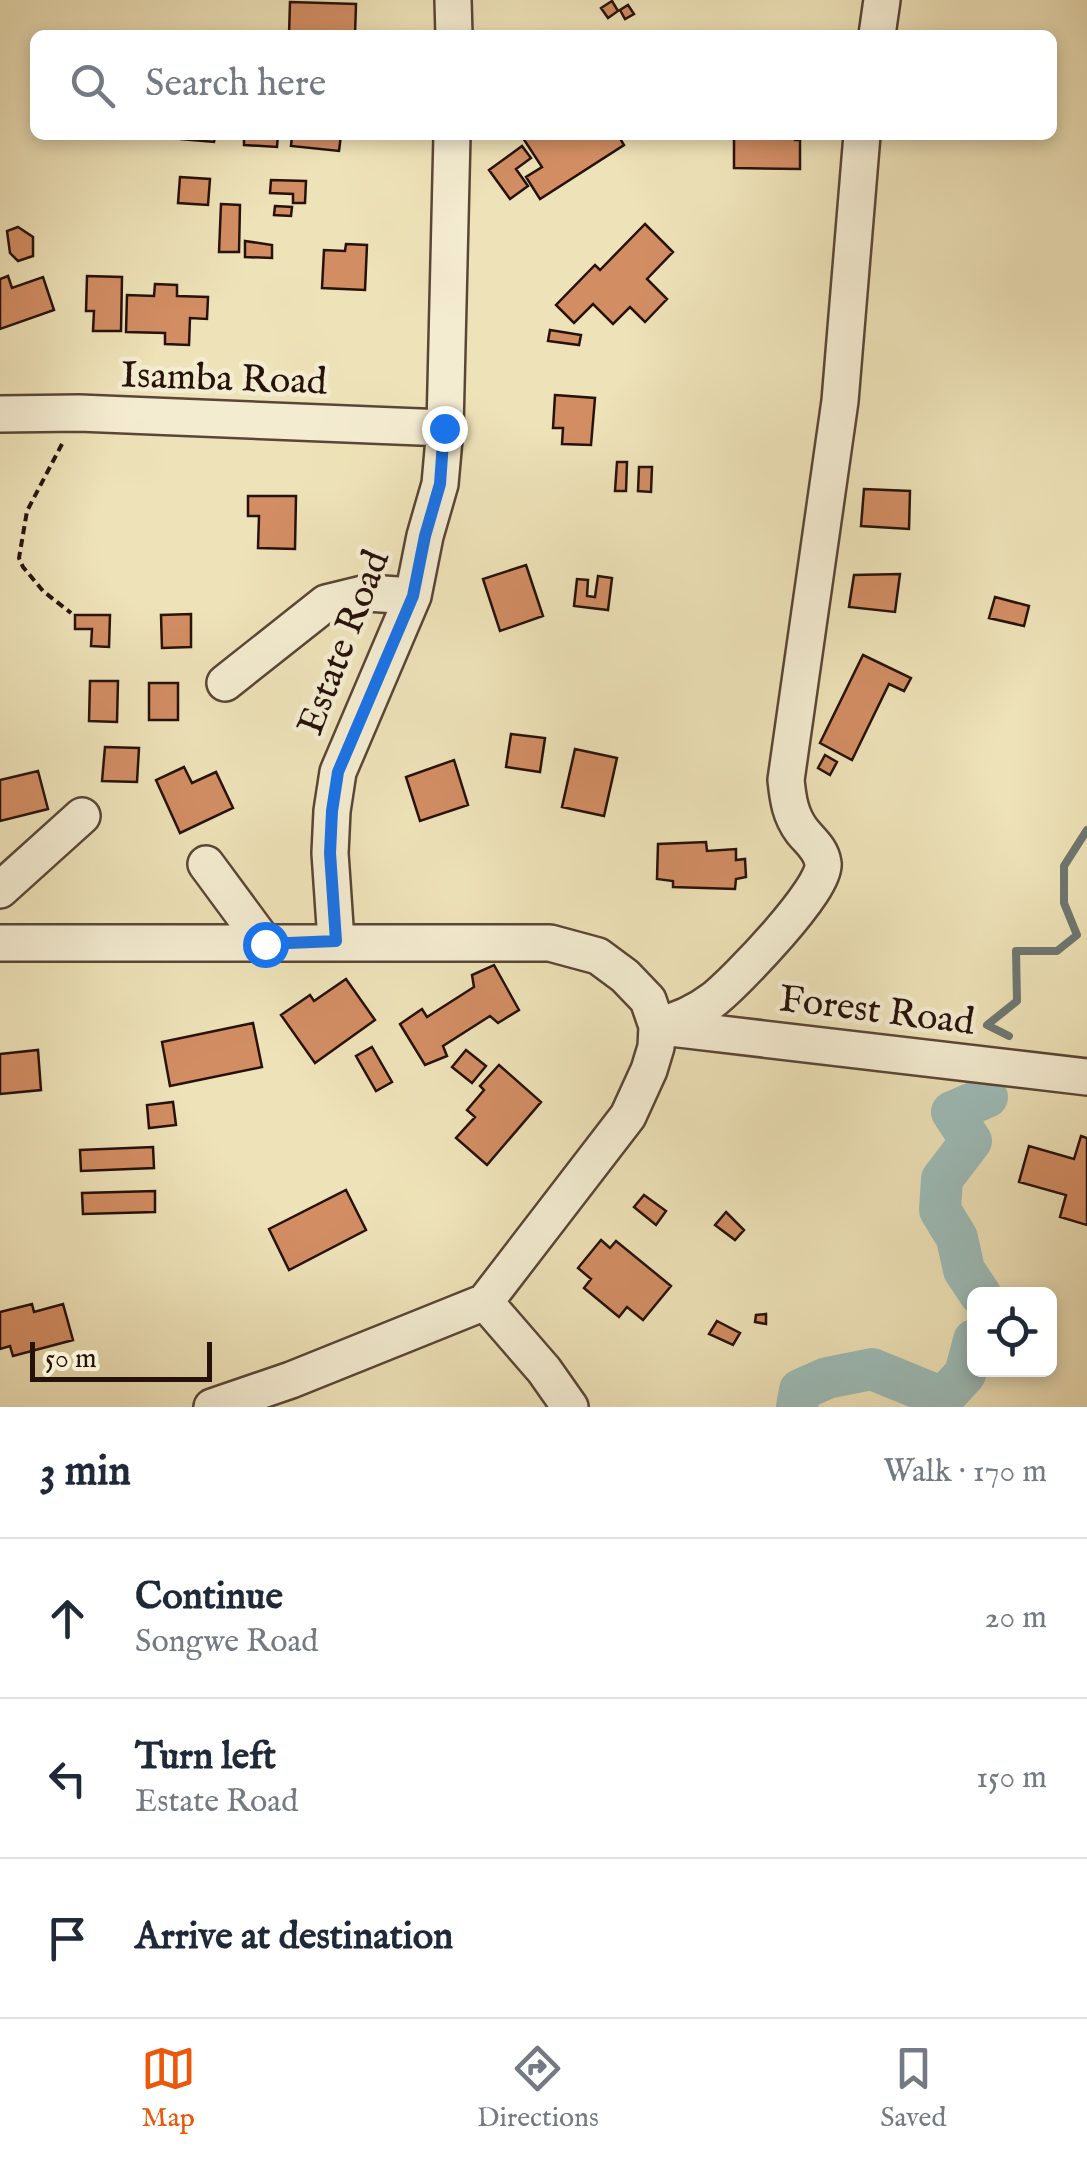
<!DOCTYPE html>
<meta charset="utf-8">
<style>
:root{--surface:#fff;--page:#f2f2f3;--text:#1f2937;--muted:#747a83;--line:#e0e1e3;--accent:#ea580c}
body{margin:0;font-family:"IM FELL English",serif;background:var(--page);color:var(--text)}
.controls{position:absolute;right:30px;bottom:30px;display:grid;overflow:hidden;border-radius:15px;box-shadow:0 5px 15px #0003}
.controls button{width:90px;height:90px;display:grid;place-items:center;padding:0;border:0;border-bottom:2px solid var(--line);background:var(--surface);color:var(--text);font:50px sans-serif}
.scale{position:absolute;left:30px;bottom:25px;width:182px;box-sizing:border-box;padding-left:10px;border:5px solid #27120a;border-top:0;font-size:28px;line-height:35px;white-space:nowrap;color:#27120a;-webkit-text-stroke:8px #f4ecd1;paint-order:stroke}
.stop{position:absolute;width:30px;height:30px;margin:-22px;border:8px solid #1a73e8;border-radius:50%;background:#fff}
.stop.end{background:#1a73e8;border-color:#fff;box-shadow:0 2px 10px #0008}
.list{margin:0;padding:0;list-style:none}
h2{display:flex;justify-content:space-between;align-items:center;height:130px;margin:0;padding:0 40px;font-size:42px}
h2 small{font-size:32px;font-weight:400;color:var(--muted)}
.list li{display:grid;grid-template-columns:65px 1fr auto;gap:30px;align-items:center;box-sizing:border-box;height:160px;padding:0 40px;border-top:2px solid var(--line)}
.list b{display:block;font-size:38px;white-space:nowrap}
.list p{margin:0;font-size:32px;white-space:nowrap;color:var(--muted)}
.list em{font-size:32px;font-style:normal;color:var(--muted)}
.icon{flex:none;width:55px;height:55px;fill:none;stroke:currentColor;stroke-width:2;stroke-linecap:round;stroke-linejoin:round}
.map{position:relative;flex:none;width:1087px;height:1407px;overflow:hidden}
.search{position:absolute;background:var(--surface);box-shadow:0 5px 15px #0003;left:30px;right:30px;top:30px;height:110px;display:flex;align-items:center;gap:25px;box-sizing:border-box;padding:0 35px;border-radius:15px;color:var(--muted);font-size:38px}
.sheet{height:610px;background:var(--surface)}
nav{display:flex;justify-content:space-around;align-items:center;box-sizing:border-box;height:140px;border-top:2px solid var(--line);background:var(--surface);font-size:28px;color:var(--muted)}
nav a{display:grid;justify-items:center;gap:5px}
nav .on{color:var(--accent)}
.map>svg:first-child{display:block}
.lines{fill:none;stroke-linecap:round;stroke-linejoin:round}
.stream{stroke:#6e7872;stroke-width:8}
.river{stroke:#9dbcb8;stroke-width:42}
.building{fill:#d28d63;stroke:#27120a;stroke-width:2.5}
.minor-casing{stroke:#594636;stroke-width:40}
.path{stroke:#27120a;stroke-width:4;stroke-dasharray:8 5;stroke-linecap:butt}
.minor{stroke:#f4ecd1;stroke-width:35}
.route{stroke:#1a73e8;stroke-width:12}
.labels{text-anchor:middle;stroke-width:9;stroke-linejoin:round;paint-order:stroke}
.street-label{font-size:38px;fill:#27120a;stroke:#f4ecd1}
</style>
<div class="map">
<svg width="1087" height="1407" viewBox="0 0 1087 1407">
<rect width="100%" height="100%" fill="#eee2b8"/>
<filter id="stains"><feTurbulence type="fractalNoise" baseFrequency=".002" numOctaves="4"/><feColorMatrix values="0 0 0 0 .2 0 0 0 0 .09 0 0 0 0 .02 0 0 0 .5 -.17"/></filter>
<radialGradient id="worn" r=".72"><stop offset=".6" stop-color="#630" stop-opacity="0"/><stop offset="1" stop-color="#630" stop-opacity=".3"/></radialGradient>
<g class="lines">
<path class="stream" d="M1009,1036L987,1025L1017,1001L1016,951H1057L1077,935L1064,903V866L1087,830"/>
<path class="river" d="M980,1294L964,1270L957,1238L940,1210L942,1179L971,1141L952,1112L987,1097
M797,1407L800,1390L827,1378L872,1369L943,1398L965,1374L974,1340"/>
</g>
<path class="building" d="M612,1L618,11L608,18L601,8Z
M290,2L356,4L355,35H289Z
M628,5L634,14L625,19L620,10Z
M181,135H215L214,142L181,139Z
M244,135H278L277,147L244,145Z
M292,135H341L339,151L291,146Z
M521,135H618L624,145L540,199L526,177L542,167Z
M734,135H795V140H800V169L734,168Z
M522,146L531,158L516,169L528,186L510,199L489,170Z
M180,177L210,179L208,205L178,203Z
M271,180L306,181L305,203H293V194L270,193Z
M221,204L240,205L239,252H219Z
M275,206L292,207L291,216L274,215Z
M645,224L673,252L647,279L667,299L645,322L630,307L613,324L593,304L574,323L556,305L595,265L600,270Z
M18,227L33,237V256L18,261L10,253L7,231Z
M245,241L272,245V258L245,257Z
M346,244L367,245L365,290L322,288L324,250L345,251Z
M8,276L12,288L43,277L54,310L0,329V279Z
M87,276L122,277L121,331H93L94,311H86Z
M155,284L177,285V296L208,297L207,319L190,318L189,345L165,344V333L126,332L127,295L154,296Z
M550,330L581,335L579,345L548,341Z
M555,395L595,398L591,445L562,444L563,428H553Z
M617,462H627L626,491H615Z
M639,467H652L651,492L638,491Z
M864,489L910,491L909,529L861,526Z
M248,496H296L295,549L258,548L259,516H248Z
M526,565L543,616L500,631L483,579Z
M900,574L895,612L849,607L854,575Z
M598,576L612,578L608,610L574,606L577,579L588,580L587,596L595,597Z
M995,597L1029,606L1024,626L989,618Z
M191,614V647L162,648L161,615Z
M75,615H110L109,647L91,646L92,629H75Z
M863,655L911,678L904,691L889,684L852,760L820,743Z
M90,681H118L117,722L89,721Z
M149,683H178V720H149Z
M511,734L545,738L540,772L506,767Z
M105,747L139,748L137,782L102,781Z
M575,749L617,758L604,816L562,807Z
M825,755L837,762L830,775L818,768Z
M454,760L468,805L420,821L406,777Z
M184,767L192,783L216,772L233,808L180,833L156,780Z
M38,771L48,809L0,821V780Z
M706,842L707,851L736,849V860L745,859L746,877L736,879L735,889L673,887V881L657,879L658,844Z
M494,965L519,1010L498,1023L490,1016L443,1046L447,1056L425,1065L400,1024L422,1009L427,1017L474,987L472,975Z
M346,979L375,1020L315,1063L281,1015L310,995L314,1001Z
M253,1023L262,1067L170,1086L162,1042Z
M372,1047L392,1082L376,1091L356,1056Z
M38,1050L41,1090L0,1094V1054Z
M466,1050L486,1066L472,1083L452,1067Z
M499,1065L541,1102L487,1165L456,1138L475,1117L467,1110L484,1090L480,1086Z
M173,1102L176,1125L149,1128L147,1105Z
M1081,1136L1087,1138V1225L1060,1217L1066,1195L1019,1182L1029,1146L1074,1159Z
M153,1147L154,1168L81,1171L80,1150Z
M346,1190L366,1230L289,1270L269,1229Z
M155,1191V1212L83,1214L82,1193Z
M644,1195L666,1211L656,1225L634,1207Z
M726,1212L744,1230L735,1240L715,1225Z
M601,1240L610,1248L616,1241L671,1286L643,1320L627,1307L619,1317L584,1288L591,1279L578,1268Z
M32,1304L34,1312L63,1304L73,1340L13,1356L10,1346L0,1349V1312Z
M766,1314V1324L755,1322L756,1315Z
M717,1321L740,1333L733,1345L709,1334Z"/>
<g class="lines">
<defs>
<path id="minor" d="M453,0L454,35
M877,35L882,0
M0,414L79,413L445,428
M225,683L326,603L367,593L413,596
M206,864L265,944
M0,890L82,816
M336,941L330,853L332,811L338,772L413,596L425,536L440,484L445,428L452,135
M0,943H550L598,956L625,976L648,1000L657,1026L656,1047L649,1070L628,1116L485,1302L291,1380L212,1407
M657,1026C677,1021 696,1013 713,1000C735,983 828,887 823,863C821,849 810,841 802,831C790,815 788,799 786,780L840,401L862,135
M662,1027L1087,1077
M485,1302L544,1370L570,1407"/>
</defs>
<use href="#minor" class="minor-casing"/>
<path class="path" d="M62,444L27,511L19,558L23,567L43,591L71,613"/>
<use href="#minor" class="minor"/>
</g>
<g class="lines">
<path class="route" d="M265,944L336,941L330,853L332,811L338,772L413,596L425,536L440,484L444,428"/>
</g>
<g class="labels">
<g class="street-label">
<text transform="translate(224 377) rotate(2)" y="13">Isamba Road</text>
<text transform="translate(342 642) rotate(-69)" y="13">Estate Road</text>
<text transform="translate(877 1009) rotate(7)" y="13">Forest Road</text>
</g>
</g>
<rect width="100%" height="100%" filter="url(#stains)"/>
<rect width="100%" height="100%" fill="url(#worn)"/>
</svg>
<div class="controls">
<button><svg class="icon" aria-label="locate" viewBox="0 0 24 24"><circle cx="12" cy="12" r="6"/><path d="M12 2v4M12 18v4M2 12h4M18 12h4"/></svg></button>
</div>
<div class="scale">50 m</div>
<div class="stop" style="left:265px;top:944px"></div>
<div class="stop end" style="left:444px;top:428px"></div>
<div class="search"><svg class="icon" aria-label="search" viewBox="0 0 24 24"><circle cx="10" cy="10" r="6"/><path d="M15 15l6 6"/></svg>Search here</div>
</div>
<section class="sheet">
<h2>3 min<small>Walk · 170 m</small></h2>
<ul class="list">
<li><svg class="icon" aria-label="ahead" viewBox="0 0 24 24"><path d="M12 20V5M6 11l6-6 6 6"/></svg><div><b>Continue</b><p>Songwe Road</p></div><em>20 m</em></li>
<li><svg class="icon" aria-label="left" viewBox="0 0 24 24"><path d="M17 20v-9H6M10 6l-5 5 5 5"/></svg><div><b>Turn left</b><p>Estate Road</p></div><em>150 m</em></li>
<li><svg class="icon" aria-label="arrive" viewBox="0 0 24 24"><path d="M6 21V4h12l-3 4 3 4H6"/></svg><div><b>Arrive at destination</b></div></li>
</ul>
</section>
<nav>
<a class="on"><svg class="icon" aria-label="map" viewBox="0 0 24 24"><path d="M3 6l6-2 6 2 6-2v14l-6 2-6-2-6 2zM9 4v14M15 6v14"/></svg>Map</a>
<a><svg class="icon" aria-label="directions" viewBox="0 0 24 24"><path d="M12 3l9 9-9 9-9-9zM9 14v-3h6M13 9l2 2-2 2"/></svg>Directions</a>
<a><svg class="icon" aria-label="saved" viewBox="0 0 24 24"><path d="M7 4h10v16l-5-4-5 4z"/></svg>Saved</a>
</nav>
